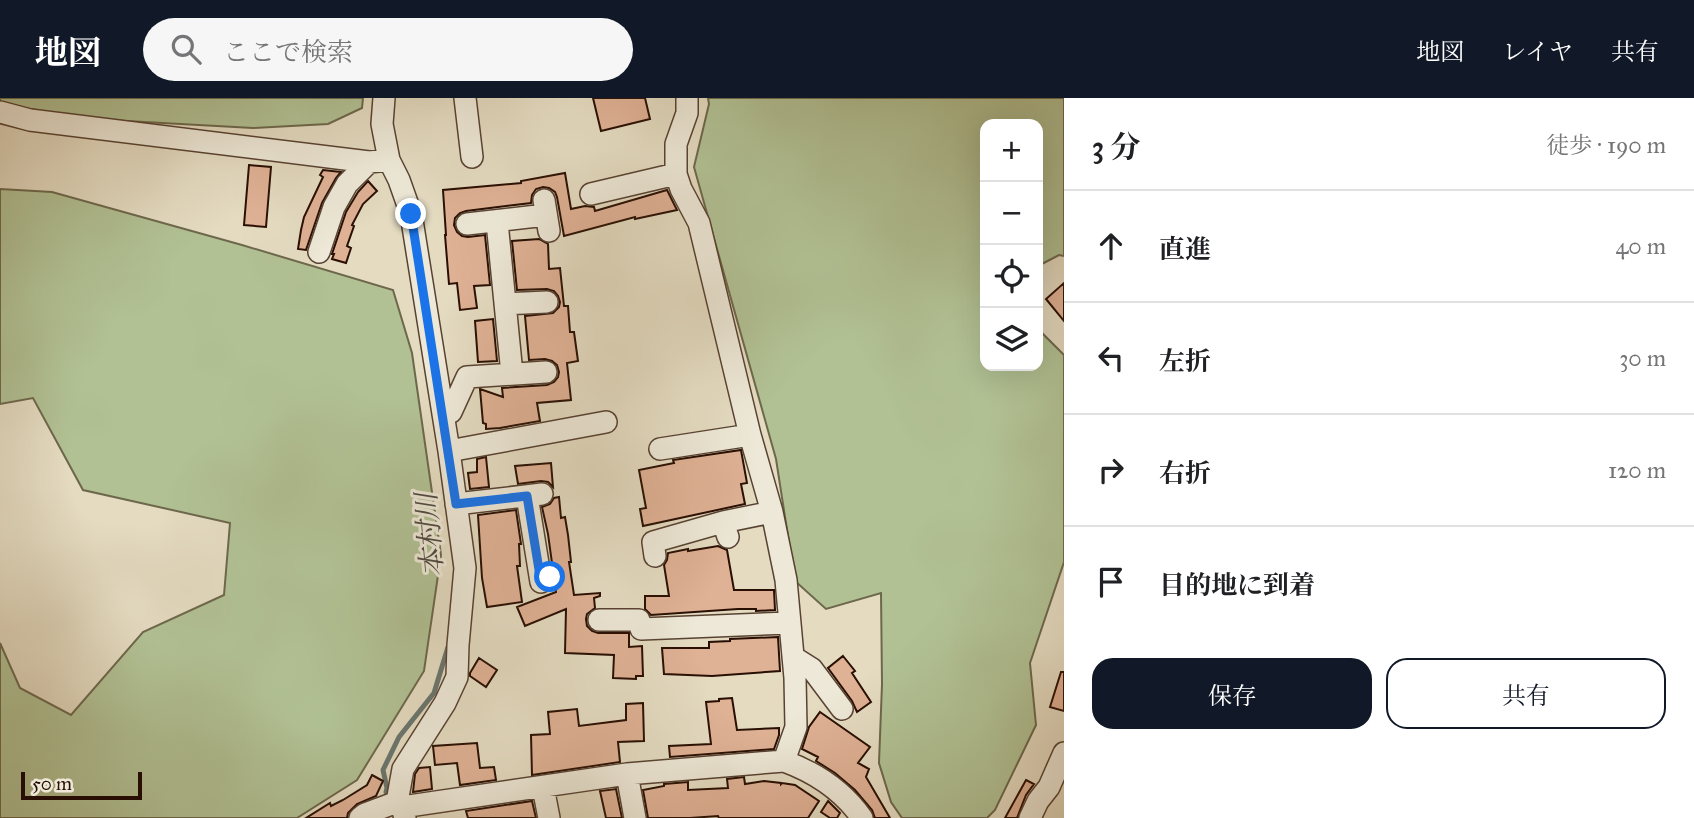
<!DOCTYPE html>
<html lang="ja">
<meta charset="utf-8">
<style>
:root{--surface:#fff;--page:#f6f6f6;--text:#202124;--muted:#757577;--line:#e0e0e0;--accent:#111827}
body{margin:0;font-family:"IM FELL Great Primer","Noto Serif JP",serif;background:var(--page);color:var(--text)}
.controls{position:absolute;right:21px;top:21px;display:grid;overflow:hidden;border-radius:14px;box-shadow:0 7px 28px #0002}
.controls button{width:63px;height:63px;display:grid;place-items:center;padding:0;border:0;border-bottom:2px solid var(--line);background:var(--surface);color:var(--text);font:35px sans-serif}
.scale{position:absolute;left:21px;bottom:18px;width:121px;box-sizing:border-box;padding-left:7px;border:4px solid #290f03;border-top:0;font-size:19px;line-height:24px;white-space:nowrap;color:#290f03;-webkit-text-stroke:5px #ede8d7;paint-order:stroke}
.stop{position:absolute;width:21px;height:21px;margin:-16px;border:5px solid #1a73e8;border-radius:50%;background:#fff}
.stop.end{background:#1a73e8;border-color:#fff;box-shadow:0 2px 7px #0008}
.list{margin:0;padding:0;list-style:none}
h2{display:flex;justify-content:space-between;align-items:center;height:91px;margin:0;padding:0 28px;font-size:30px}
h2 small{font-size:23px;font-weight:400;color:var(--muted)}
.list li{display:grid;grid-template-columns:46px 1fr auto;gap:21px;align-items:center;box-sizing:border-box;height:112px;padding:0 28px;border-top:2px solid var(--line)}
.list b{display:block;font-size:26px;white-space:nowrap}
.list em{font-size:23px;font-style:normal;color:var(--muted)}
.actions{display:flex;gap:14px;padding:21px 28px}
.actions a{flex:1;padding:16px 0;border:2px solid var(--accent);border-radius:21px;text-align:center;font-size:24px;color:var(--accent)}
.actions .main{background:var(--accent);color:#fff}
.icon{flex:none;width:38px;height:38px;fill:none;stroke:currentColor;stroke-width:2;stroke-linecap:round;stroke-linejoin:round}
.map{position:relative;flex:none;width:1064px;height:720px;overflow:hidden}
header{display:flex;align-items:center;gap:42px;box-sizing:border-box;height:98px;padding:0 35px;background:var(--accent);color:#fff}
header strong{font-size:33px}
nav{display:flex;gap:38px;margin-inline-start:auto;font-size:24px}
.search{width:490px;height:63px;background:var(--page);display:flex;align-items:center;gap:18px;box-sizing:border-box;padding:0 24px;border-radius:38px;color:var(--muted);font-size:26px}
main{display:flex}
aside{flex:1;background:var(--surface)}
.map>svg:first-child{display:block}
.green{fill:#b1c194;stroke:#6d684c;stroke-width:2}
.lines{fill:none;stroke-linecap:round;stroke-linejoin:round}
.stream{stroke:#6a766e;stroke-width:5}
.building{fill:#dfb195;stroke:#290f03;stroke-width:2}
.minor-casing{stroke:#584232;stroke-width:24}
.minor{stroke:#ede8d7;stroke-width:21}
.route{stroke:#1a73e8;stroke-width:9}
.labels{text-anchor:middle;stroke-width:6;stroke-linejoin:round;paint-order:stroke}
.water-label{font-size:28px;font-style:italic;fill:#4f4b41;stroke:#ede8d7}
</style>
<header>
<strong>地図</strong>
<div class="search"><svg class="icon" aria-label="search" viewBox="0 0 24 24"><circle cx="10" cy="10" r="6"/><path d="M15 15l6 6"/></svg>ここで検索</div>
<nav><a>地図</a><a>レイヤ</a><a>共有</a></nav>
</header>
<main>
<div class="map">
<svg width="1064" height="720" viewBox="0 0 1064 720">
<rect width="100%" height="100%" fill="#e4dbc1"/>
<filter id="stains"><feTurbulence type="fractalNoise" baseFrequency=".00286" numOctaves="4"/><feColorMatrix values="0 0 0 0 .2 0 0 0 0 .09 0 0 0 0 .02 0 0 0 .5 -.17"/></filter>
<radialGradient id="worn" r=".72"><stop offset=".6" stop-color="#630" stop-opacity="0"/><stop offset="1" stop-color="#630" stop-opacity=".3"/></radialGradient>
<path class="green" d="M0,0H363L362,10L328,26L253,30L90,21L0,6Z
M708,0H1064V158L1059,157L1038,168V26H985V268H1038V231L1064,257V464L1030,565L1036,627L995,712L987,720H902L891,704L879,665L882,586L881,495L826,511L795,483L776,361L694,69L709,6Z
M0,91L52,94L242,147L393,192L412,255L441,457L424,573L357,682L297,720H0V545L20,590L71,617L143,534L224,497L230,425L83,392L33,300L0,306Z"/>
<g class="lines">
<path class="stream" d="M386,694L387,690L383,672L399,639L434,595L448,549"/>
</g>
<path class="building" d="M593,0H645L650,21L601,33Z
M249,67L271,69L266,129L244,127Z
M323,72L341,74L336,80L322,105L306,152L298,151L301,132L304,119L323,79L320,77Z
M565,75L571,111L585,108L594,109L595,113L667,92L677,112L635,121V119L564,138L557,99L555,94L549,90L543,89L536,91L532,97L531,105L466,113L460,115L455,120L454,127L457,134L462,138L468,139L485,137L490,187L474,188L477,210L460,212L457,185L449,186L445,137H446L443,92L521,85V83Z
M368,83L377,93L363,106L352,127L354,128L347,148L351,150L346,165L332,161L334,156H332L346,114L358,94Z
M539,141L548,146L549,171L560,170L564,208H568L570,234H574L578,263L567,265L571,302L537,305L540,323L500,330L486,331V326L483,325L480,291L503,299L502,290L547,287L554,284L558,279L559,274L557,267L552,263L545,261L529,262L525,218L553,215L559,209L560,204L558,198L554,193L547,191L517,192L512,143Z
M1064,185V223L1046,201Z
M493,221L497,263L478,264L475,223Z
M741,352L747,385L741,386L745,406L643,428L640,411L646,410L639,372L674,365L673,362Z
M486,359L489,389L470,391L468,375L477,374V361Z
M551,365L553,389L548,384L541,383L518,386L515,368Z
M559,399L561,420L565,419L568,437L571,464H569L574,497L600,495V498L594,500L595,510L587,516L586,521L587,528L592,533L598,535H629V549L642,548L643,578H636V581L613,580L614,557L565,555L566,511L525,528L517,509L556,494L548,436L542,409L550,406L554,400Z
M516,412L521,446H519L520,468H517L522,504L487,509L482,480L478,417Z
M718,448L727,452L734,492H774L775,512L756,513V511H738L651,517L645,511V498H669L664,467L667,462L668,455L688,451V453Z
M778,539L780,573L712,578L664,576L662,550H709V544L730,543V541Z
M843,558L855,573L852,575L871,604L857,614L852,603L828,570Z
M479,560L497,572L486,589L470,578V575Z
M1061,574H1064V613L1050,609Z
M732,600L737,632L779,630V637L774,651L670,659L669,648L711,646L706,604L719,603V601Z
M643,605L644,643L618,644L620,664L532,677L531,637L550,636L548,614L577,611L579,628L626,622V606Z
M820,614L870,649L858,665L869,671L866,679L890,720H875L872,712L855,692L835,675L816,663L818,659L802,651L809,629Z
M477,645L480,670L494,669L496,682L460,687L457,665L435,667L433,648Z
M430,669L432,691L413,694L415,676L419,670Z
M372,677L383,683L376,698L357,706L348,715L347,720H306L330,705L331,708L343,702L367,687Z
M744,679L745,686L764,683L781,685V686L782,685L795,687L819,703L808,720H719L718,718L690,720H648L643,692L664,688V686L688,684V692L728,690L727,681Z
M1026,682L1034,686L1026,697L1017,720H1005Z
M616,691L622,720H606L600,693Z
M532,703L536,720H468L466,713Z
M828,703L840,715L837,720H830L821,714Z"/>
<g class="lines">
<defs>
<path id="minor" d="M384,0L382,26L389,62L399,82L411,116L449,353L465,470L458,547L457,579L445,605L403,671L397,704L402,709L405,720
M465,0L472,59
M687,0V15L676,46V76L681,91L699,125L750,337L772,414L786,482L795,580L796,629L784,663
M0,14L30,22L369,64L389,62
M591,96L676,76
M544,102L549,133
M497,124L512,276
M467,126L546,117
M319,154L334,109L347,86L369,64
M505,206L547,204
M443,316L451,314L467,279L546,274
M660,351L750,337
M449,353L606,324
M527,398L541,484
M456,406L542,396
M723,424L772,414
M655,458L653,444L723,424L728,439
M599,522H639L641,531L789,525
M793,559L812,571L842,611
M627,676L635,720
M543,689L549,720
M402,709L627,676L784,663C814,674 843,693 862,720
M360,720L365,716L397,704
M1030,720L1038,703L1049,689L1064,655"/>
</defs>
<use href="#minor" class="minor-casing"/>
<use href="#minor" class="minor"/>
</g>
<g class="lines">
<path class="route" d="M411,116L456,406L527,398L541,484L550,479"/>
</g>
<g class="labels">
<g class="water-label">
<text transform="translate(429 437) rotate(-95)" y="10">本村川</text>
</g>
</g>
<rect width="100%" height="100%" filter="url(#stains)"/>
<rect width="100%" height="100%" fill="url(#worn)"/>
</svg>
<div class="controls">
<button>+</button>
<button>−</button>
<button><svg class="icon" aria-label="locate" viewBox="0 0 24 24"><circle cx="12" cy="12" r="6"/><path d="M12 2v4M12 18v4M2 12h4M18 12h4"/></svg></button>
<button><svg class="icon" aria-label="layers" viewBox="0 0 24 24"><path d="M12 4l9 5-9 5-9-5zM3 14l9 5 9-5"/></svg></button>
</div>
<div class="scale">50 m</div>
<div class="stop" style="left:550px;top:479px"></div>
<div class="stop end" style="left:411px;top:116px"></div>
</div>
<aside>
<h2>3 分<small>徒歩 · 190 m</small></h2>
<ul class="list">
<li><svg class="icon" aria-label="ahead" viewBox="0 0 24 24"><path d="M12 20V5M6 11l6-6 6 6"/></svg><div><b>直進</b></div><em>40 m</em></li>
<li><svg class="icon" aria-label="left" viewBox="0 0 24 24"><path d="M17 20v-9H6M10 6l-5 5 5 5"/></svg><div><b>左折</b></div><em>30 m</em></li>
<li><svg class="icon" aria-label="right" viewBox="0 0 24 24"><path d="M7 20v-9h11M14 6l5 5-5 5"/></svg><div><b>右折</b></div><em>120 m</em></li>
<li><svg class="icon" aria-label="arrive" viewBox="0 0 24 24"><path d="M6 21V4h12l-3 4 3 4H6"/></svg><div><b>目的地に到着</b></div></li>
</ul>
<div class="actions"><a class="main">保存</a><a>共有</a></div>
</aside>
</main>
